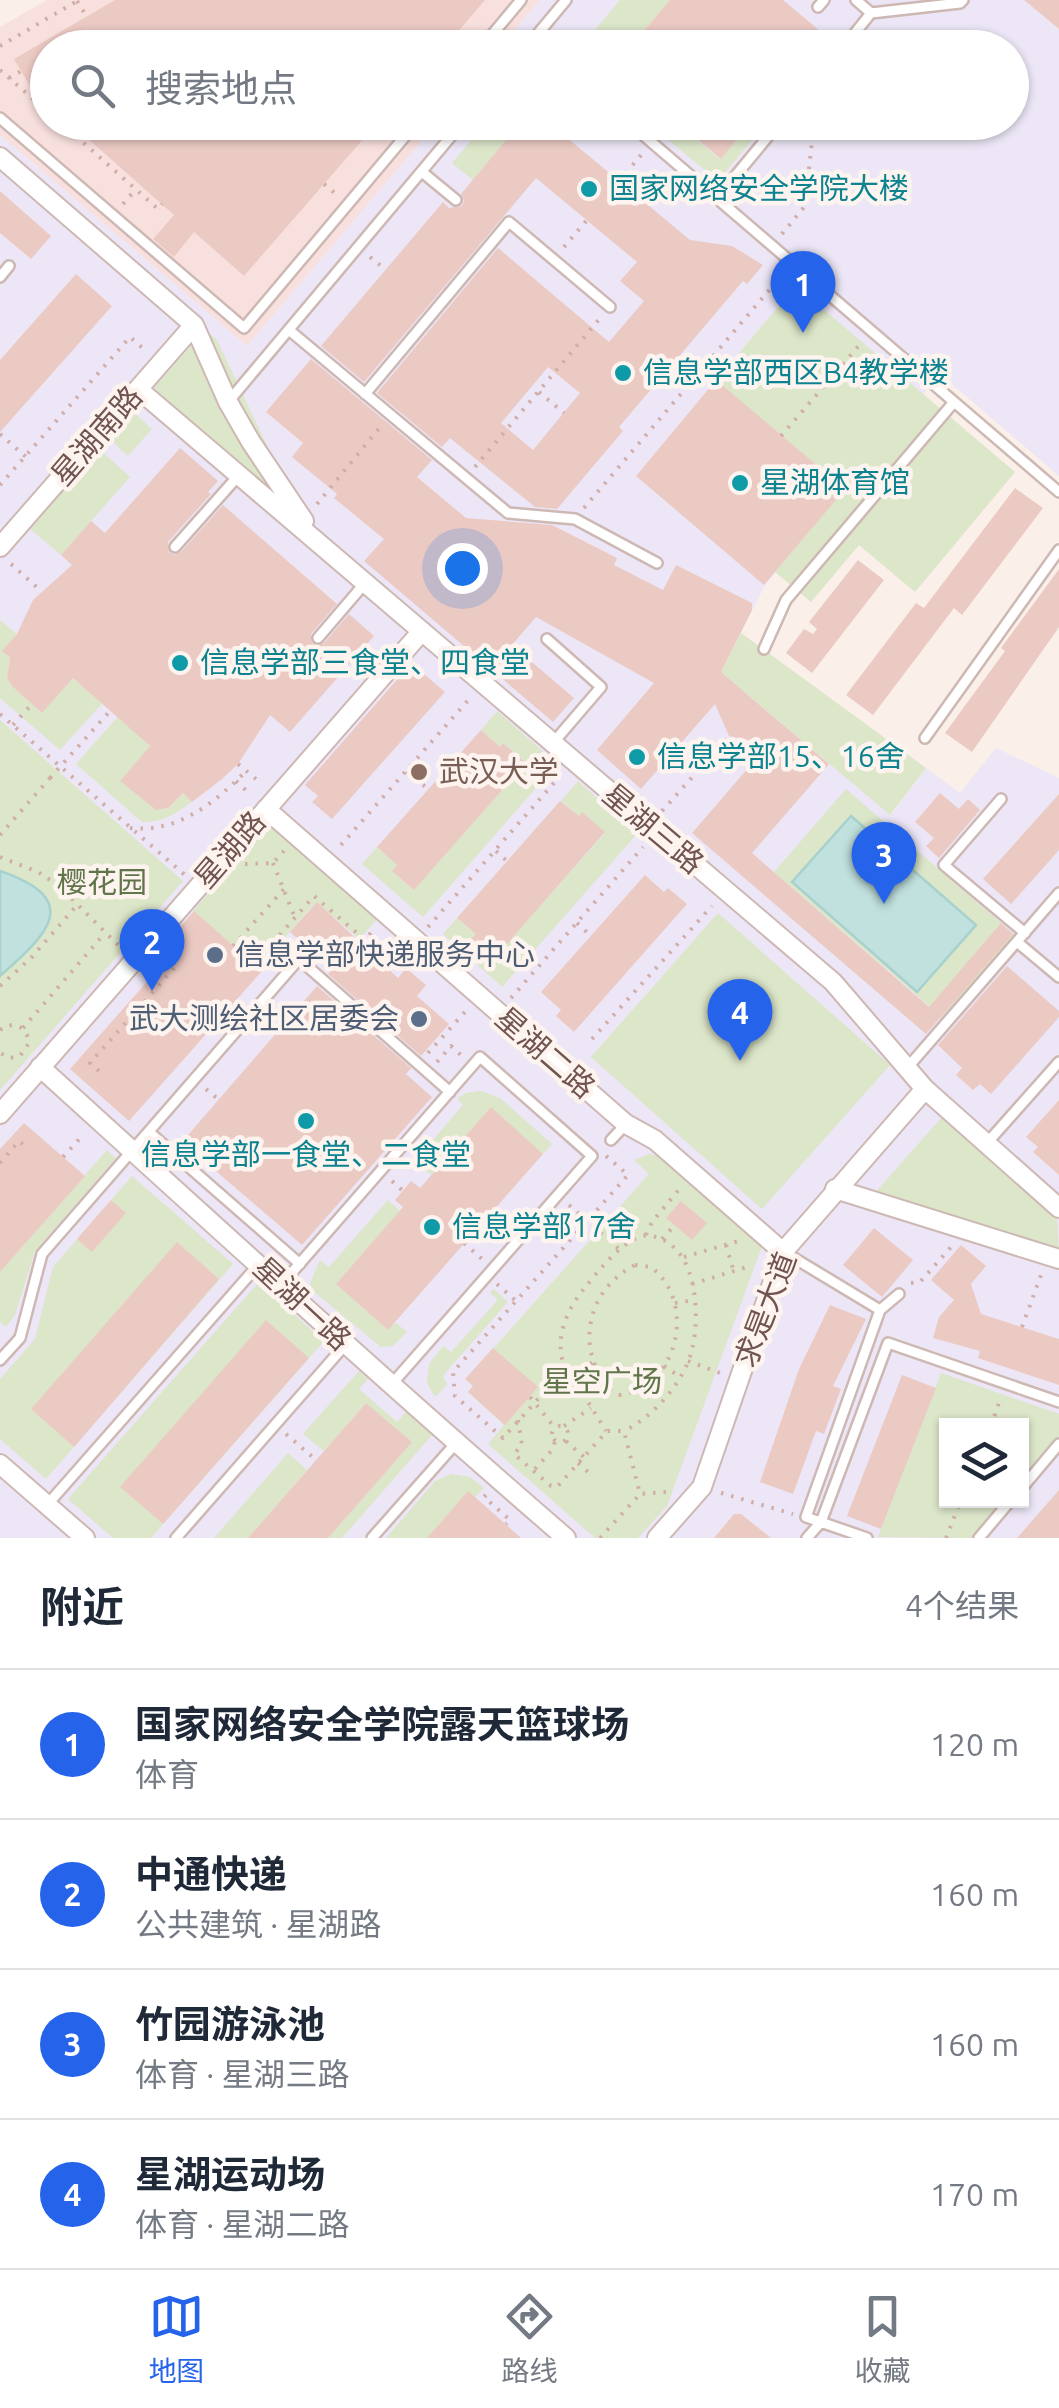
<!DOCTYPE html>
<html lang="zh">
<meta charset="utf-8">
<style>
:root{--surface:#fff;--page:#f2f2f3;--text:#1f2937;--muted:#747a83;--line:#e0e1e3;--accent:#2563eb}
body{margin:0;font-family:Ubuntu,"Noto Sans SC",sans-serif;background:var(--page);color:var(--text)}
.controls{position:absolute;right:30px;bottom:30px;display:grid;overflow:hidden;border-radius:0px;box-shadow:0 2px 8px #0004}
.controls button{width:90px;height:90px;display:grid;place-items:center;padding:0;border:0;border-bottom:2px solid var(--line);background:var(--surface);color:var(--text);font:50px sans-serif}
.you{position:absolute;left:462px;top:568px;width:35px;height:35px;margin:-25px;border:8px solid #fff;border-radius:50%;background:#1a73e8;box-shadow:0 0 0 15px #1a73e833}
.badge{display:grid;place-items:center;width:65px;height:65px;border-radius:50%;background:var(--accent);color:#fff;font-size:32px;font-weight:700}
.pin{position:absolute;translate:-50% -82px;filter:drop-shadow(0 2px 5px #0008)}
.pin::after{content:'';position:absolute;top:52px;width:35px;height:30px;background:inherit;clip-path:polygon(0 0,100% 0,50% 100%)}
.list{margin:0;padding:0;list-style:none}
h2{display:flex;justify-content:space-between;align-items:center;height:130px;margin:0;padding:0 40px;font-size:42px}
h2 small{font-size:32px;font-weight:400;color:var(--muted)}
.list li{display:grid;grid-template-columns:65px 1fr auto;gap:30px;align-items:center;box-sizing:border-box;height:150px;padding:0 40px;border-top:2px solid var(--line)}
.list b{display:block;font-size:38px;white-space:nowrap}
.list p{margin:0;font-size:32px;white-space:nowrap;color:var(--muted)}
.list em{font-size:32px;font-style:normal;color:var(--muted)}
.icon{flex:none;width:55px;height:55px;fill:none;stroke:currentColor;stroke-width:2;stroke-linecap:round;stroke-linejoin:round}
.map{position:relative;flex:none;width:1059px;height:1538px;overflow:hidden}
.search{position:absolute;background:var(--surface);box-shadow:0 2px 8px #0004;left:30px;right:30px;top:30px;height:110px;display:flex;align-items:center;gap:25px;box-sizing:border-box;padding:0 35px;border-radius:55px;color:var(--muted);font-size:38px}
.sheet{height:730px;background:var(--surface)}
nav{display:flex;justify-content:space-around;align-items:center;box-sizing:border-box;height:140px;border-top:2px solid var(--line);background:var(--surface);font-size:28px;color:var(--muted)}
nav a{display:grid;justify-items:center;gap:5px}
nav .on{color:var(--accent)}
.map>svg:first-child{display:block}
.commercial{fill:#f8e0de}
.education{fill:#ece6f6;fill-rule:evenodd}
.green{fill:#dce6c9}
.water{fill:#c0e1de;stroke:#a7d1ce;stroke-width:2.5}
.building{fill:#eccac4;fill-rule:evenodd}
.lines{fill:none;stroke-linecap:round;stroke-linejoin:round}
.service-casing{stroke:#cdb8b3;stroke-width:14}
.minor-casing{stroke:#cdb8b3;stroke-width:22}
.path{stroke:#d1ada7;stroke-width:4;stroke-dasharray:2.5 8;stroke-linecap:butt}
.service{stroke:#fff;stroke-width:9}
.minor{stroke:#fff;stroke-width:18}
.path-bridge{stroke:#d1ada7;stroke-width:4;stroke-dasharray:2.5 8;stroke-linecap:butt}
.culture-dot{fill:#0f9aa8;stroke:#fdf4ef;stroke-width:4}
.education-dot{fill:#8d6e63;stroke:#fdf4ef;stroke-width:4}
.service-dot{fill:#5c6f8a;stroke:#fdf4ef;stroke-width:4}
.labels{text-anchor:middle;stroke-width:9;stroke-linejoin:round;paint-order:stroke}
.culture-label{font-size:30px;fill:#0d838f;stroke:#fdf4ef;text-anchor:start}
.street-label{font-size:30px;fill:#715450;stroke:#fdf4ef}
.education-label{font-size:30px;fill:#785e54;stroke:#fdf4ef;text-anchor:start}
.park-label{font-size:30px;fill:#61754a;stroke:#fdf4ef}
.service-label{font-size:30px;fill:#4e5e75;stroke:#fdf4ef;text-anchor:start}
</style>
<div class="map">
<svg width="1059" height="1538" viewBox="0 0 1059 1538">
<rect width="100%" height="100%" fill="#faefe9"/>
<path class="commercial" d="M47,0H540L500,47L48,48V122L437,123L247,346L0,135V27Z"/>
<path class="education" d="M540,0H1059V476L940,374L765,585L721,672L891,815L926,768L960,793L996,748L1059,778V1538H0V135L247,346L437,123L1012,122V48L500,47ZM946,1426H1022V1500H946Z"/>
<path class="green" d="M620,0H670L630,47H587L583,44Z
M486,123H521L473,180L452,163Z
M677,123L720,159L749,126L758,133L718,181L649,124Z
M796,286L1015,472L915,592L859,545L811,602L775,572L844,489L716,380Z
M205,330L217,340L279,471L266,485L154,388Z
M131,410L152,429L128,456L107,437Z
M98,448L130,477L61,555L28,527Z
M0,620L17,634L3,650L10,657L7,678L41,712L73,678L86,689L116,688L60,750L0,698Z
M741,633L926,768L890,815L721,672Z
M131,702L139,736L150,747L120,781L156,810L168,808L183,793L192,802C177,813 162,823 142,822L76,764Z
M497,711L557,764L423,917L362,864L377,847L397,865L392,871L414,890L526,763L504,743L500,747L481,730Z
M0,720L183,881L0,1090V976C46,932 85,903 0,871Z
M578,781L637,834L502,987L443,934L457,918L476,934L471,941L493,959L605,833L583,813L579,816L561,801Z
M846,789L1016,936L944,1019L774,872Z
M272,822L379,917L359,939L316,902L258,968L193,911Z
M718,913L890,1065L762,1209L591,1057Z
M481,1091L500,1098L552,1144L543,1154L491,1108L431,1175L415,1161L463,1105L457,1099L466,1093Z
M943,1116L1057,1217L1059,1252L873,1195Z
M107,1150L116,1158L35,1251L15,1315L6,1327L0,1322V1272Z
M649,1154L658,1156L762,1246L667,1506L638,1538H595L488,1444L504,1425L468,1392L473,1386L466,1379L649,1174L634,1160Z
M132,1176L233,1264L46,1479L0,1439V1379L35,1339L53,1267Z
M388,1200L400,1211L336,1284L387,1329L395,1322L407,1332L393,1346L381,1347L313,1291L310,1283L320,1260L329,1267Z
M258,1283L324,1341L151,1538H113L68,1499Z
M494,1289L508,1302L445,1373L443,1378L448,1384L435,1397L427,1383L429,1364L443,1346L451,1352L498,1300L490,1293Z
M359,1371L368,1379L359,1389L397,1422L406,1412L432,1435L342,1538H328L411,1442L366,1403L324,1451L303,1434Z
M941,1373L1059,1414V1436L1022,1480V1426H946V1500L1004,1501L972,1538L878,1537Z
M288,1453L307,1470L248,1538H214Z
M451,1474L470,1477L484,1488L475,1497L468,1492L427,1538H386L435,1481Z"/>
<path class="water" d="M851,816L976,925L917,992L792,882Z
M0,871C84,900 48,934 0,976Z"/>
<path class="building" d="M115,0H485L444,48H48V116L14,59Z
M670,0H783L825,35L814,48H646L636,40Z
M1024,0H1059V29Z
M69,122H378L244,276L194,232L174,257L153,239L174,215Z
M521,122H548L690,240L732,246L763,265L747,284L743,281L619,427L623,431L557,509L535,507L450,438L442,447L377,393L498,248L609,342L644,301L620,281L637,262L536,178L364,382L321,346L443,202L449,208L462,206L464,200L461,194ZM548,367L580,393L533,450L501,423Z
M677,122H751L721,159Z
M0,191L51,236L31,259L0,233Z
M76,274L112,306L0,432V360Z
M311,359L432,460L417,477L466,518L552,525L617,558L614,565L663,590L676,565L752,603V610L721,672L829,764L752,853L929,1007L1001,923L1013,934L926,1034L692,833L769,744L729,736L715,704L641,789L597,750L654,683L536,617L512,645L574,698L553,722L364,561L384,539L334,498L337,494L292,457L303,443L266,412Z
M716,380L845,489L764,585L636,476Z
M180,448L218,481L208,492L211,494L168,542L169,552L174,555L181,552L223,505L337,604L311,634L312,643L323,644L349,614L374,636L290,732L270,715L238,764L222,779L192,802L183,793L168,808L156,810L120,781L150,746L73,678L42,713L12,686L7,678L10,657L2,651L17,634L33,600L72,565L61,555L91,521L105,533Z
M1015,488L1043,508L962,615L954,608L873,715L846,695L916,603L924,608Z
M858,560L884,580L812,673L786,653L804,629L813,634L817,629L809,622Z
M1059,569V627L972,752L945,733L1005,651L1001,648Z
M408,667L421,678L424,674L445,692L332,819L312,802L318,796L305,785Z
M481,730L500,747L503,743L526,763L414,890L392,871L397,865L377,847Z
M940,793L959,809L968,799L980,810L939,858L926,846L934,838L915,822Z
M1059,794V850L1011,904L983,879Z
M560,801L579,816L582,812L605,832L493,960L470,940L476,934L457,918Z
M645,875L664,892L668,888L687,904L574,1032L556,1016L561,1010L541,992Z
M317,902L398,978L406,968L426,985L417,996L449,1024L421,1056L328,974L332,969L290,932Z
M194,911L262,971L129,1121L70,1069L159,968L150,961Z
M1007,966L1059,1011V1017L991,1094L980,1084L973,1090L956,1075L962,1068L938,1045Z
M317,986L411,1068L406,1074L432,1097L302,1245L182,1142Z
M1059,1100V1175L1033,1152L1038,1147L1026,1137Z
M491,1107L543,1154L388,1330L336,1284L403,1207L395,1200L411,1181L420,1188Z
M24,1123L85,1176L0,1272V1149Z
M111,1200L126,1213L92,1252L77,1239Z
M681,1201L707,1223L692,1240L666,1218Z
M874,1228L913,1260L882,1297L843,1265Z
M177,1242L219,1279L74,1447L31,1409Z
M961,1245L986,1266L971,1284L981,1314L1059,1339V1385L978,1358L980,1351L933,1338L939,1317L954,1300L931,1280Z
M830,1305L866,1319L833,1386L841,1389L824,1434L816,1431L793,1494L760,1482L799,1369Z
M266,1320L309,1358L163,1524L120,1487Z
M493,1348L538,1387L505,1425L468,1392L473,1386L465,1379Z
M902,1375L936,1388L881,1529L847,1516Z
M366,1403L412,1442L328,1538H248Z
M1059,1490V1538H1017Z
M468,1491L475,1497L521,1538H427Z
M734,1514H741L771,1538H714Z"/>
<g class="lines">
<defs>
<path id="service" d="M856,0L871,13
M818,7L824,0
M481,48L521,0
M526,48L566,0
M843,48L871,13L960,3L963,0
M0,118L244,328L417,122
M628,122L1059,492
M422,172L456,200
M718,197L780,122
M0,277L9,266
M289,330L508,513L575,519L657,563
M365,394L509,222L610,307
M228,402L463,122
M175,547L239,475
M318,638L365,583
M547,639L601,687L553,743
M764,649L786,600L954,402
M925,738L1059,550
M1001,799L944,865L1025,933
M1017,942L1059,977
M908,1067L1059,893
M149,1132L300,1264
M611,1140L626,1124
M987,1143L1059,1062
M784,1252L880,1310
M281,1285L480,1057L592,1156L391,1385
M0,1360L20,1338L42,1254L299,959L450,1092
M1022,1488L1059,1444
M47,1505L259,1264
M176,1538L345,1345
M372,1538L456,1443
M807,1538L821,1522L888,1343L1059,1402
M867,1538L806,1517L880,1310L899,1294
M979,1538L1011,1500"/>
<path id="minor" d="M0,157L194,325L228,402L251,442L304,521
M138,389L833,982L925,1089L1059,1208
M0,547L194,325
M266,809L626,1124L655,1140L783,1252
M40,1067C214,1225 388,1384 566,1538
M0,1114L422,631
M835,1189L1059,1259
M0,1464L85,1538
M657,1538L702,1487L783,1252L925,1089"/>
</defs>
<use href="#service" class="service-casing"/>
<use href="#minor" class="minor-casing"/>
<path class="path" d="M77,1L87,17
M0,46L79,0
M0,70L48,112
M9,78L21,71
M60,122L158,209L162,204
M619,181L642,154
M324,184L336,194
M123,204L136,189
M782,234L805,206L814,122
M564,247L587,220
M370,257L386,270
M675,361L695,377
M539,392L564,413
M0,434L26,457
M781,436L862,342
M475,467L601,317
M0,485L130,337L147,352
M317,504L381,426
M584,508L782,275
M11,564L41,591
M0,714L185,875
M13,725L32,704
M238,764L256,779
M407,771L428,789
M236,781L251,795
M662,811L729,736
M130,828C177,833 214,804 246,771
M0,835L50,778
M341,845L470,698
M496,851L507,861
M0,857L38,872L59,886L118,945
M273,863L295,918
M245,864L273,863L284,851
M577,923L591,936
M428,927L560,776
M233,946L284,889
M288,949L276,939L314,896L365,940L375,928
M0,986L31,958L78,904
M511,998L643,847
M23,1028L105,933
M0,1030C13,1020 27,1026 29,1043L20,1056L10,1058L0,1053
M592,1039L712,906
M428,1053L465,1012
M437,1062L451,1046L462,1056
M99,1071L90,1063L177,965L164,953
M206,1089L219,1100
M606,1156L628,1175L453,1372L455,1396L503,1438L565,1369C554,1340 565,1313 583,1290C597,1273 617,1246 639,1237C647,1234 654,1236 661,1239C698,1254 700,1317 692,1350C684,1382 653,1417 624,1431
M63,1157L83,1135
M0,1163L19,1141L26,1147
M392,1181L403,1191
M569,1205L620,1250
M646,1235L652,1222L681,1187
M662,1239L675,1225
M464,1243L482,1259
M726,1245L733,1269
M684,1257L742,1240
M635,1265L651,1267C697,1302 679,1387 619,1395C607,1390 603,1384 598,1372C578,1332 594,1286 635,1265Z
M911,1283L920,1282L951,1247
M497,1284L516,1301
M692,1284L747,1267
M675,1303L694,1300
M1022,1327L1041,1275
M688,1361L720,1373
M664,1366L679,1376
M565,1369L572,1376L593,1362
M572,1376L606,1431
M530,1397L555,1428
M518,1420L522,1445L514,1454L551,1486L557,1487L607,1431H624L640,1494L666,1492
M552 1434a8 8 0 1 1 16 0a8 8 0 1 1-16 0Z
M564,1426L591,1408
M991,1426L1001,1397
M286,1434L316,1460
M566,1441L584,1457
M578,1463L588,1472
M535,1469L553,1449L555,1441
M721,1493L793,1514
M486,1495L484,1497L510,1520L506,1524
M600,1538L640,1494
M946,1538L961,1500"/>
<use href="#service" class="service"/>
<use href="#minor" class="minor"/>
<path class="path-bridge" d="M50,778L110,711"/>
</g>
<g class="culture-dot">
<circle cx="589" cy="189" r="10"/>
<circle cx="623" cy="373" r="10"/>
<circle cx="740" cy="483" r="10"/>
<circle cx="180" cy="663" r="10"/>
<circle cx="637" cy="757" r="10"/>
<circle cx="306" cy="1121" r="10"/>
<circle cx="432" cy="1227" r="10"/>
</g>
<circle class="education-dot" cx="419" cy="772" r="10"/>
<g class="service-dot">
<circle cx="215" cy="955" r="10"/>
<circle cx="419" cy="1019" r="10"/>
</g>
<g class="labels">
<g class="culture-label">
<text x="609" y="199">国家网络安全学院大楼</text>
<text x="643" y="383">信息学部西区B4教学楼</text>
<text x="760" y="493">星湖体育馆</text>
<text x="200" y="673">信息学部三食堂、四食堂</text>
<text x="657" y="767">信息学部15、16舍</text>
<text x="306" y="1165" text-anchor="middle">信息学部一食堂、二食堂</text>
<text x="452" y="1237">信息学部17舍</text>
</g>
<g class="street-label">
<text transform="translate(97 436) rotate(-49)" y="10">星湖南路</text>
<text transform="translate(653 829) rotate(40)" y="10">星湖三路</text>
<text transform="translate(230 850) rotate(-49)" y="10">星湖路</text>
<text transform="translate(545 1053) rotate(41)" y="10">星湖二路</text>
<text transform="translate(302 1304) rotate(43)" y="10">星湖一路</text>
<text transform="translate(766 1310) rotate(-69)" y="10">求是大道</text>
</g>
<g class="education-label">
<text x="439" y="782">武汉大学</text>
</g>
<g class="park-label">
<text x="102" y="893">樱花园</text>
<text x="602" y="1392">星空广场</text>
</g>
<g class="service-label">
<text x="235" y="965">信息学部快递服务中心</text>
<text x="399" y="1029" text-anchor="end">武大测绘社区居委会</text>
</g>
</g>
</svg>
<div class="controls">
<button><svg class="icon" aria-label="layers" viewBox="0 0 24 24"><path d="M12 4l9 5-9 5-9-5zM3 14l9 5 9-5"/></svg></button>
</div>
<div class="you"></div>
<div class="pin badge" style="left:803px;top:333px">1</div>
<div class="pin badge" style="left:152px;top:991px">2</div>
<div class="pin badge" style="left:884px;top:904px">3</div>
<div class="pin badge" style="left:740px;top:1061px">4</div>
<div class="search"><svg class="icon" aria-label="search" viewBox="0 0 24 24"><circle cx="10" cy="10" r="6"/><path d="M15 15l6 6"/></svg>搜索地点</div>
</div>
<section class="sheet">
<h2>附近<small>4个结果</small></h2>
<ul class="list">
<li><span class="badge">1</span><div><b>国家网络安全学院露天篮球场</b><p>体育</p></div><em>120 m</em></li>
<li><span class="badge">2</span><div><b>中通快递</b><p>公共建筑 · 星湖路</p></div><em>160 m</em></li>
<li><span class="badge">3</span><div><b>竹园游泳池</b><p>体育 · 星湖三路</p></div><em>160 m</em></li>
<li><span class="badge">4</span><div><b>星湖运动场</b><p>体育 · 星湖二路</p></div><em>170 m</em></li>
</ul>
</section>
<nav>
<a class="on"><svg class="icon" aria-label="map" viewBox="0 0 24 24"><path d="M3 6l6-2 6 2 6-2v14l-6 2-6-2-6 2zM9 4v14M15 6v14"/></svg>地图</a>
<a><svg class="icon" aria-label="directions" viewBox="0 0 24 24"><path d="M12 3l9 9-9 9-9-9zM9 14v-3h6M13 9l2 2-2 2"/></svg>路线</a>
<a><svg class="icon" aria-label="saved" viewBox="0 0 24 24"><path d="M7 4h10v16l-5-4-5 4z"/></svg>收藏</a>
</nav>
